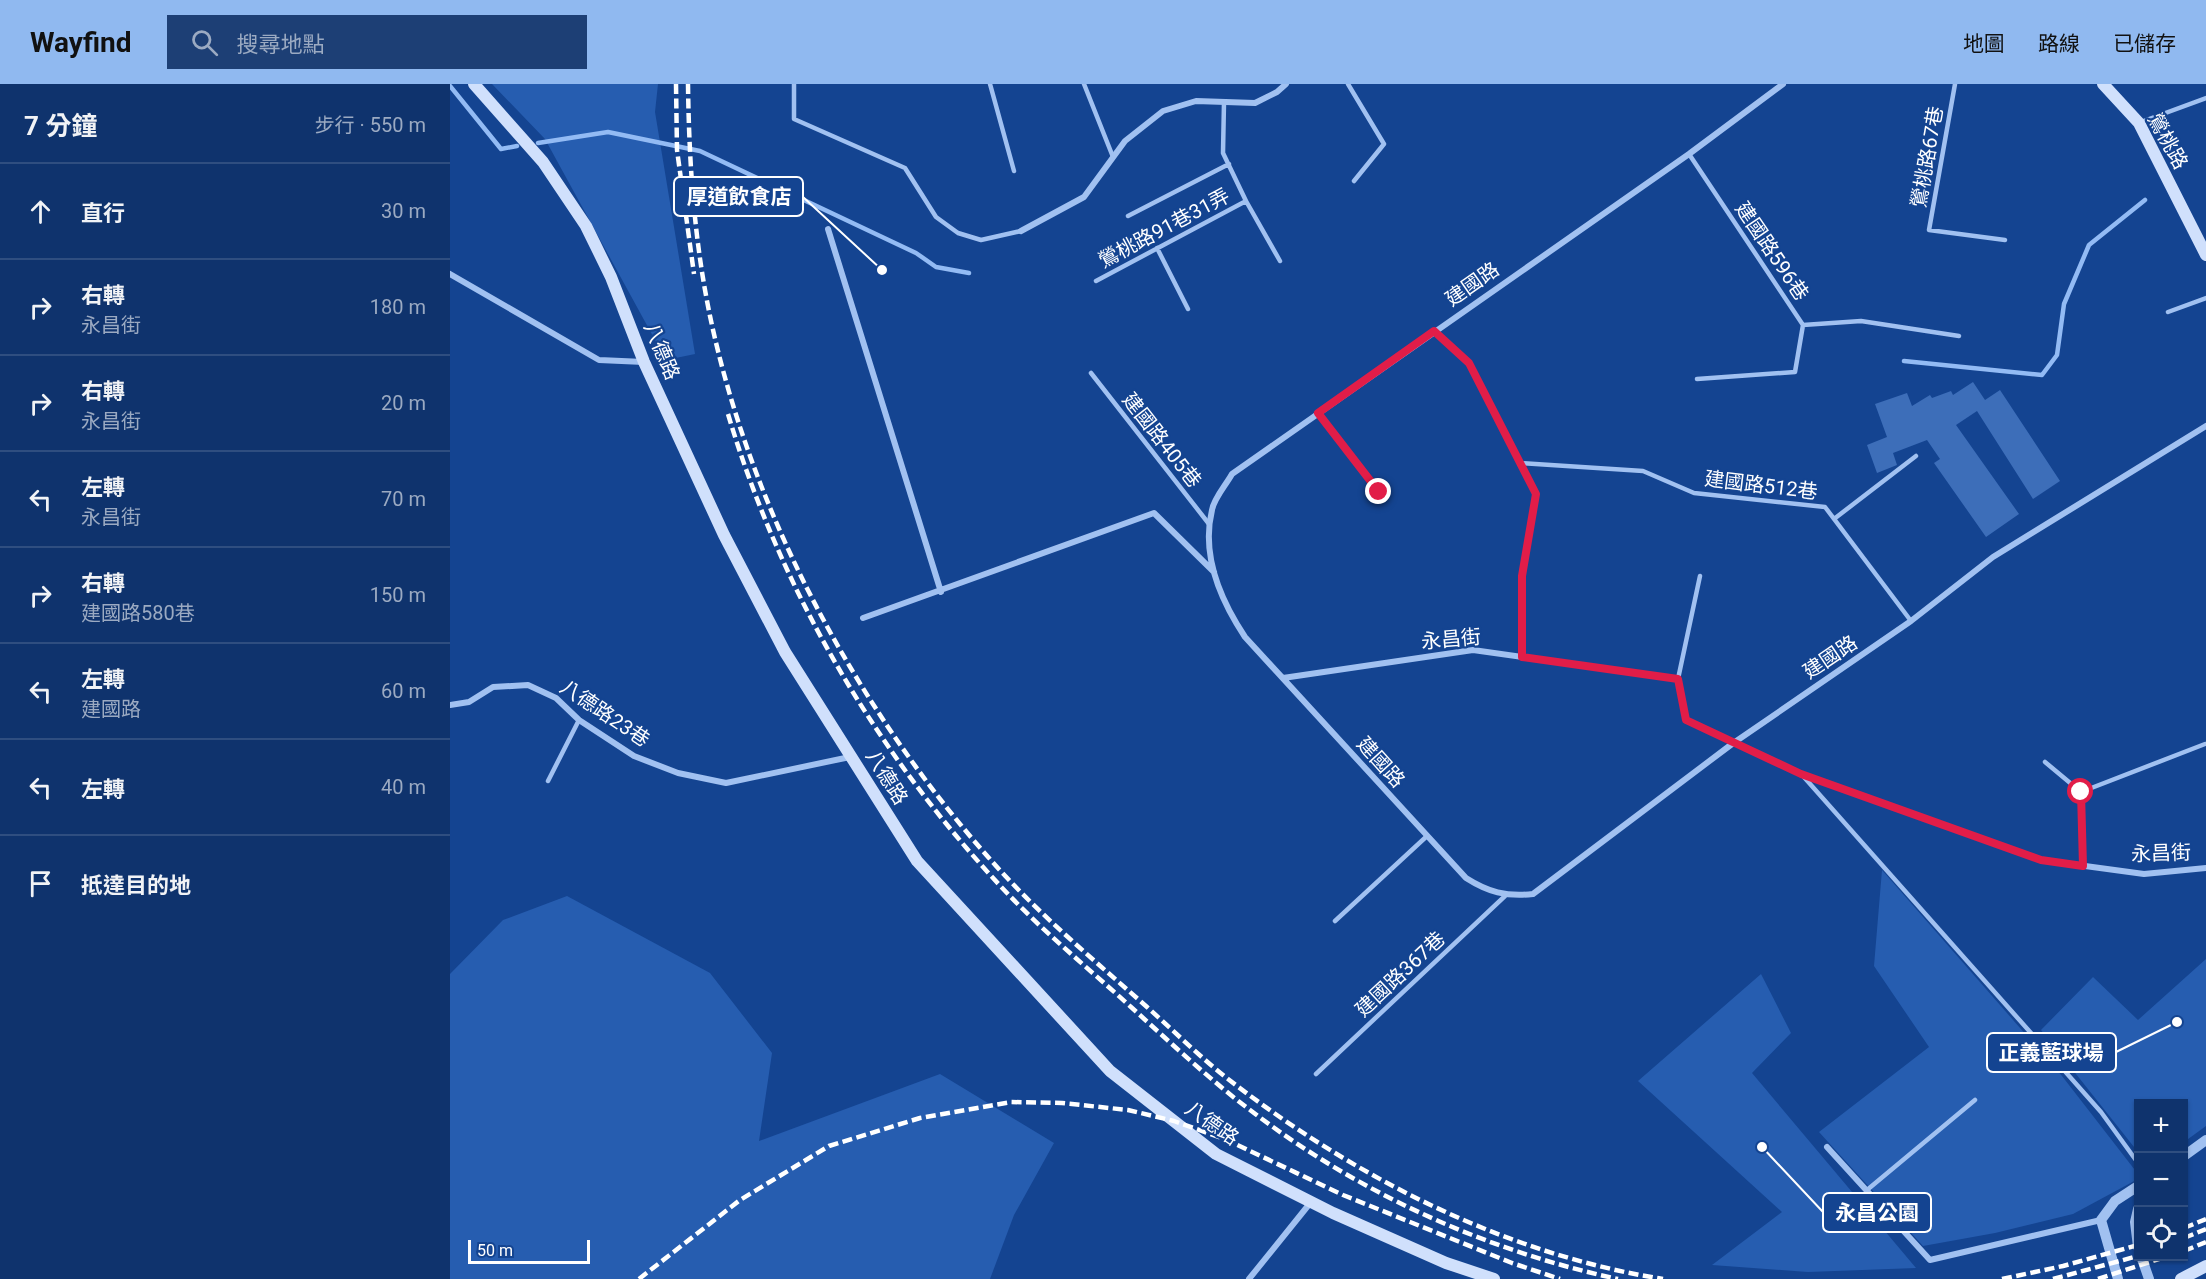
<!DOCTYPE html>
<html lang="zh-TW">
<meta charset="utf-8">
<style>
:root{--surface:#0f336d;--page:#1d3f75;--text:#f1f3f6;--muted:#9baac2;--line:#2f4e80;--accent:#90b9f0}
body{margin:0;font-family:Roboto,"Noto Sans TC",sans-serif;background:var(--page);color:var(--text)}
.controls{position:absolute;right:18px;bottom:18px;display:grid;overflow:hidden;border-radius:0px;box-shadow:0 2px 4px #0004}
.controls button{width:54px;height:54px;display:grid;place-items:center;padding:0;border:0;border-bottom:2px solid var(--line);background:var(--surface);color:var(--text);font:30px sans-serif}
.scale{position:absolute;left:18px;bottom:15px;width:122px;box-sizing:border-box;padding-left:6px;border:3px solid #fff;border-top:0;font-size:16px;line-height:21px;white-space:nowrap;color:#fff;-webkit-text-stroke:4px #144491;paint-order:stroke}
.stop{position:absolute;width:18px;height:18px;margin:-14px;border:4px solid #e11d48;border-radius:50%;background:#fff}
.stop.end{background:#e11d48;border-color:#fff;box-shadow:0 2px 6px #0008}
.list{margin:0;padding:0;list-style:none}
h2{display:flex;justify-content:space-between;align-items:center;height:78px;margin:0;padding:0 24px;font-size:26px}
h2 small{font-size:20px;font-weight:400;color:var(--muted)}
.list li{display:grid;grid-template-columns:39px 1fr auto;gap:18px;align-items:center;box-sizing:border-box;height:96px;padding:0 24px;border-top:2px solid var(--line)}
.list b{display:block;font-size:22px;white-space:nowrap}
.list p{margin:0;font-size:20px;white-space:nowrap;color:var(--muted)}
.list em{font-size:20px;font-style:normal;color:var(--muted)}
.icon{flex:none;width:33px;height:33px;fill:none;stroke:currentColor;stroke-width:2;stroke-linecap:round;stroke-linejoin:round}
.map{position:relative;flex:none;width:1756px;height:1195px;overflow:hidden}
header{display:flex;align-items:center;gap:36px;box-sizing:border-box;height:84px;padding:0 30px;background:var(--accent);color:#111}
header strong{font-size:28px}
nav{display:flex;gap:33px;margin-inline-start:auto;font-size:21px}
.search{width:420px;height:54px;background:var(--page);display:flex;align-items:center;gap:15px;box-sizing:border-box;padding:0 21px;border-radius:0px;color:var(--muted);font-size:22px}
main{display:flex}
aside{flex:1;background:var(--surface)}
.map>svg:first-child{display:block}
.green{fill:#265db0}
.lines{fill:none;stroke-linecap:round;stroke-linejoin:round}
.stream{stroke:#93bbf4;stroke-width:4.5}
.building{fill:#3d6eb9}
.service{stroke:#a1c1f1;stroke-width:4.5}
.minor{stroke:#a1c1f1;stroke-width:6}
.tertiary{stroke:#a1c1f1;stroke-width:10}
.secondary{stroke:#d0e0fc;stroke-width:12}
.rail{stroke:#fff;stroke-width:4.5;stroke-dasharray:10 4.5;stroke-linecap:butt}
.route{stroke:#e11d48;stroke-width:8}
.labels{text-anchor:middle;stroke-width:4.5;stroke-linejoin:round;paint-order:stroke}
.street-label{font-size:20px;fill:#fff;stroke:#144491}
.leader{fill:none;stroke:#fff;stroke-width:2}
.callout-dot{fill:#fff;stroke:#144491;stroke-width:2}
.callout{fill:#144491;stroke:#fff;stroke-width:2}
.callout-label{font-size:21px;text-anchor:middle;font-weight:bold;fill:#fff}
</style>
<header>
<strong>Wayfind</strong>
<div class="search"><svg class="icon" aria-label="search" viewBox="0 0 24 24"><circle cx="10" cy="10" r="6"/><path d="M15 15l6 6"/></svg>搜尋地點</div>
<nav><a>地圖</a><a>路線</a><a>已儲存</a></nav>
</header>
<main>
<aside>
<h2>7 分鐘<small>步行 · 550 m</small></h2>
<ul class="list">
<li><svg class="icon" aria-label="ahead" viewBox="0 0 24 24"><path d="M12 20V5M6 11l6-6 6 6"/></svg><div><b>直行</b></div><em>30 m</em></li>
<li><svg class="icon" aria-label="right" viewBox="0 0 24 24"><path d="M7 20v-9h11M14 6l5 5-5 5"/></svg><div><b>右轉</b><p>永昌街</p></div><em>180 m</em></li>
<li><svg class="icon" aria-label="right" viewBox="0 0 24 24"><path d="M7 20v-9h11M14 6l5 5-5 5"/></svg><div><b>右轉</b><p>永昌街</p></div><em>20 m</em></li>
<li><svg class="icon" aria-label="left" viewBox="0 0 24 24"><path d="M17 20v-9H6M10 6l-5 5 5 5"/></svg><div><b>左轉</b><p>永昌街</p></div><em>70 m</em></li>
<li><svg class="icon" aria-label="right" viewBox="0 0 24 24"><path d="M7 20v-9h11M14 6l5 5-5 5"/></svg><div><b>右轉</b><p>建國路580巷</p></div><em>150 m</em></li>
<li><svg class="icon" aria-label="left" viewBox="0 0 24 24"><path d="M17 20v-9H6M10 6l-5 5 5 5"/></svg><div><b>左轉</b><p>建國路</p></div><em>60 m</em></li>
<li><svg class="icon" aria-label="left" viewBox="0 0 24 24"><path d="M17 20v-9H6M10 6l-5 5 5 5"/></svg><div><b>左轉</b></div><em>40 m</em></li>
<li><svg class="icon" aria-label="arrive" viewBox="0 0 24 24"><path d="M6 21V4h12l-3 4 3 4H6"/></svg><div><b>抵達目的地</b></div></li>
</ul>
</aside>
<div class="map">
<svg width="1756" height="1195" viewBox="0 0 1756 1195">
<rect width="100%" height="100%" fill="#144491"/>
<path class="green" d="M42,0H208L205,28L245,270L216,276L95,55Z
M1432,786L1612,992L1688,1090V1095L1623,1130L1545,1149L1473,1162L1369,1048L1479,963L1424,882Z
M117,812L260,889L322,969L309,1057L490,990L604,1059L564,1131L540,1195H0V890L53,836Z
M1756,875V1042L1734,1058V1020H1688V1068L1591,946L1643,893L1688,936Z
M1311,890L1341,949L1302,989L1466,1184L1358,1188L1262,1181L1332,1128L1188,997Z"/>
<g class="lines">
<path class="stream" d="M0,2L51,65L67,62
M88,59L158,48L250,67L466,169L486,183L519,189
M1454,277L1592,291L1607,271L1614,220L1639,161L1695,116"/>
</g>
<path class="building" d="M1523,298L1535,316L1550,306L1610,397L1583,415L1527,327L1506,341L1569,430L1536,453L1484,379L1490,375L1477,356L1443,369L1447,381L1427,389L1417,361L1437,353L1425,320L1457,309L1462,322L1480,311L1482,314L1501,307L1503,311Z"/>
<g class="lines">
<path class="service" d="M344,0V35L455,84L486,133L508,149L531,156L571,147
M540,0L564,87
M634,0L663,73
M898,0L934,60L904,97
M1505,0L1479,146L1555,156
M1691,38L1756,14
M1239,70L1353,241L1411,237L1509,252
M796,117L830,177
M678,132L779,80
M707,164L738,225
M646,197L796,117L773,69L774,18
M1718,228L1756,214
M983,247L1019,279L1086,410L1072,492V573
M641,289L759,440
M1247,295L1345,288L1353,241
M869,329L929,408
M1070,379L1193,387L1244,409L1375,423L1461,537
M1384,435L1466,372
M1228,595L1250,492
M1595,678L1631,708
M1353,692L1651,1028L1688,1079
M98,697L129,636
M1633,782L1631,708L1755,660
M885,837L977,752
M866,990L1055,812
M1417,1106L1525,1016"/>
<path class="minor" d="M1333,0L1239,70L782,390C776,401 764,414 762,426C751,471 771,517 795,553L1016,794C1038,808 1056,813 1083,810L1282,660L1461,537L1543,473L1756,342
M378,145L491,508
M571,147L634,113L675,57L713,27L746,17L805,19L827,8L836,0
M0,190L149,276L194,278
M413,534L704,429L764,488
M833,594L1023,566L1228,595L1236,636L1351,690L1591,776L1694,790L1756,784
M0,621L19,618L43,603L78,601L106,614L129,636L184,672L228,689L276,699L400,673
M1377,1063L1480,1176L1651,1136
M799,1195L861,1118"/>
<path class="tertiary" d="M1734,1072L1756,1056
M1688,1125L1685,1138L1688,1163
M1691,1172L1699,1195
M1668,1195L1651,1136L1665,1117L1688,1102"/>
<path class="secondary" d="M24,0L93,78L136,142L161,193L194,278L274,451L335,568L467,777L660,987L766,1070L883,1129L996,1179L1044,1195
M1653,0L1689,39L1756,171
M1731,1195L1756,1182"/>
<path class="rail" d="M226,0L227,66L244,190
M238,0C239,78 244,155 260,232C301,428 407,625 539,774C587,829 643,875 697,923C724,947 750,973 778,995C903,1092 1054,1170 1213,1195
M278,330C331,508 429,674 557,809C595,849 639,885 681,923C721,959 761,997 804,1029C911,1110 1037,1167 1168,1195
M1734,1144L1756,1135
M1734,1154L1756,1145
M1734,1167L1756,1158
M189,1195L290,1116L379,1062L470,1034L561,1018L612,1019L678,1026L724,1037L777,1056L893,1111L1062,1179L1110,1195
M1552,1195L1613,1182L1688,1161
M1603,1195L1688,1172
M1648,1195L1718,1172"/>
</g>
<g class="lines">
<path class="route" d="M929,408L868,329L984,247L1019,279L1086,410L1072,492V573L1228,595L1236,636L1351,690L1591,776L1633,782L1631,708"/>
</g>
<g class="labels">
<g class="street-label">
<text transform="translate(1718 57) rotate(61)" y="7">鶯桃路</text>
<text transform="translate(1477 73) rotate(-80)" y="7">鶯桃路67巷</text>
<text transform="translate(714 144) rotate(-28)" y="7">鶯桃路91巷31弄</text>
<text transform="translate(1322 167) rotate(56)" y="7">建國路596巷</text>
<text transform="translate(1022 200) rotate(-35)" y="7">建國路</text>
<text transform="translate(212 267) rotate(67)" y="7">八德路</text>
<text transform="translate(712 356) rotate(52)" y="7">建國路405巷</text>
<text transform="translate(1311 401) rotate(7)" y="7">建國路512巷</text>
<text transform="translate(1001 555) rotate(-5)" y="7">永昌街</text>
<text transform="translate(1380 573) rotate(-34)" y="7">建國路</text>
<text transform="translate(155 629) rotate(34)" y="7">八德路23巷</text>
<text transform="translate(931 678) rotate(48)" y="7">建國路</text>
<text transform="translate(437 693) rotate(58)" y="7">八德路</text>
<text transform="translate(1711 769) rotate(-2)" y="7">永昌街</text>
<text transform="translate(950 890) rotate(-43)" y="7">建國路367巷</text>
<text transform="translate(762 1039) rotate(35)" y="7">八德路</text>
</g>
</g>
<path class="leader" d="M432 186L353 113M1727 938L1666 968M1312 1063L1373 1128"/>
<g class="callout-dot">
<circle cx="432" cy="186" r="6"/>
<circle cx="1727" cy="938" r="6"/>
<circle cx="1312" cy="1063" r="6"/>
</g>
<g class="callout">
<rect x="224" y="93" width="129" height="39" rx="6"/>
<rect x="1537" y="949" width="129" height="39" rx="6"/>
<rect x="1373" y="1109" width="108" height="39" rx="6"/>
</g>
<g class="callout-label">
<text x="289" y="120">厚道飲食店</text>
<text x="1601" y="976">正義藍球場</text>
<text x="1427" y="1136">永昌公園</text>
</g>
</svg>
<div class="controls">
<button>+</button>
<button>−</button>
<button><svg class="icon" aria-label="locate" viewBox="0 0 24 24"><circle cx="12" cy="12" r="6"/><path d="M12 2v4M12 18v4M2 12h4M18 12h4"/></svg></button>
</div>
<div class="scale">50 m</div>
<div class="stop" style="left:1631px;top:708px"></div>
<div class="stop end" style="left:929px;top:408px"></div>
</div>
</main>
